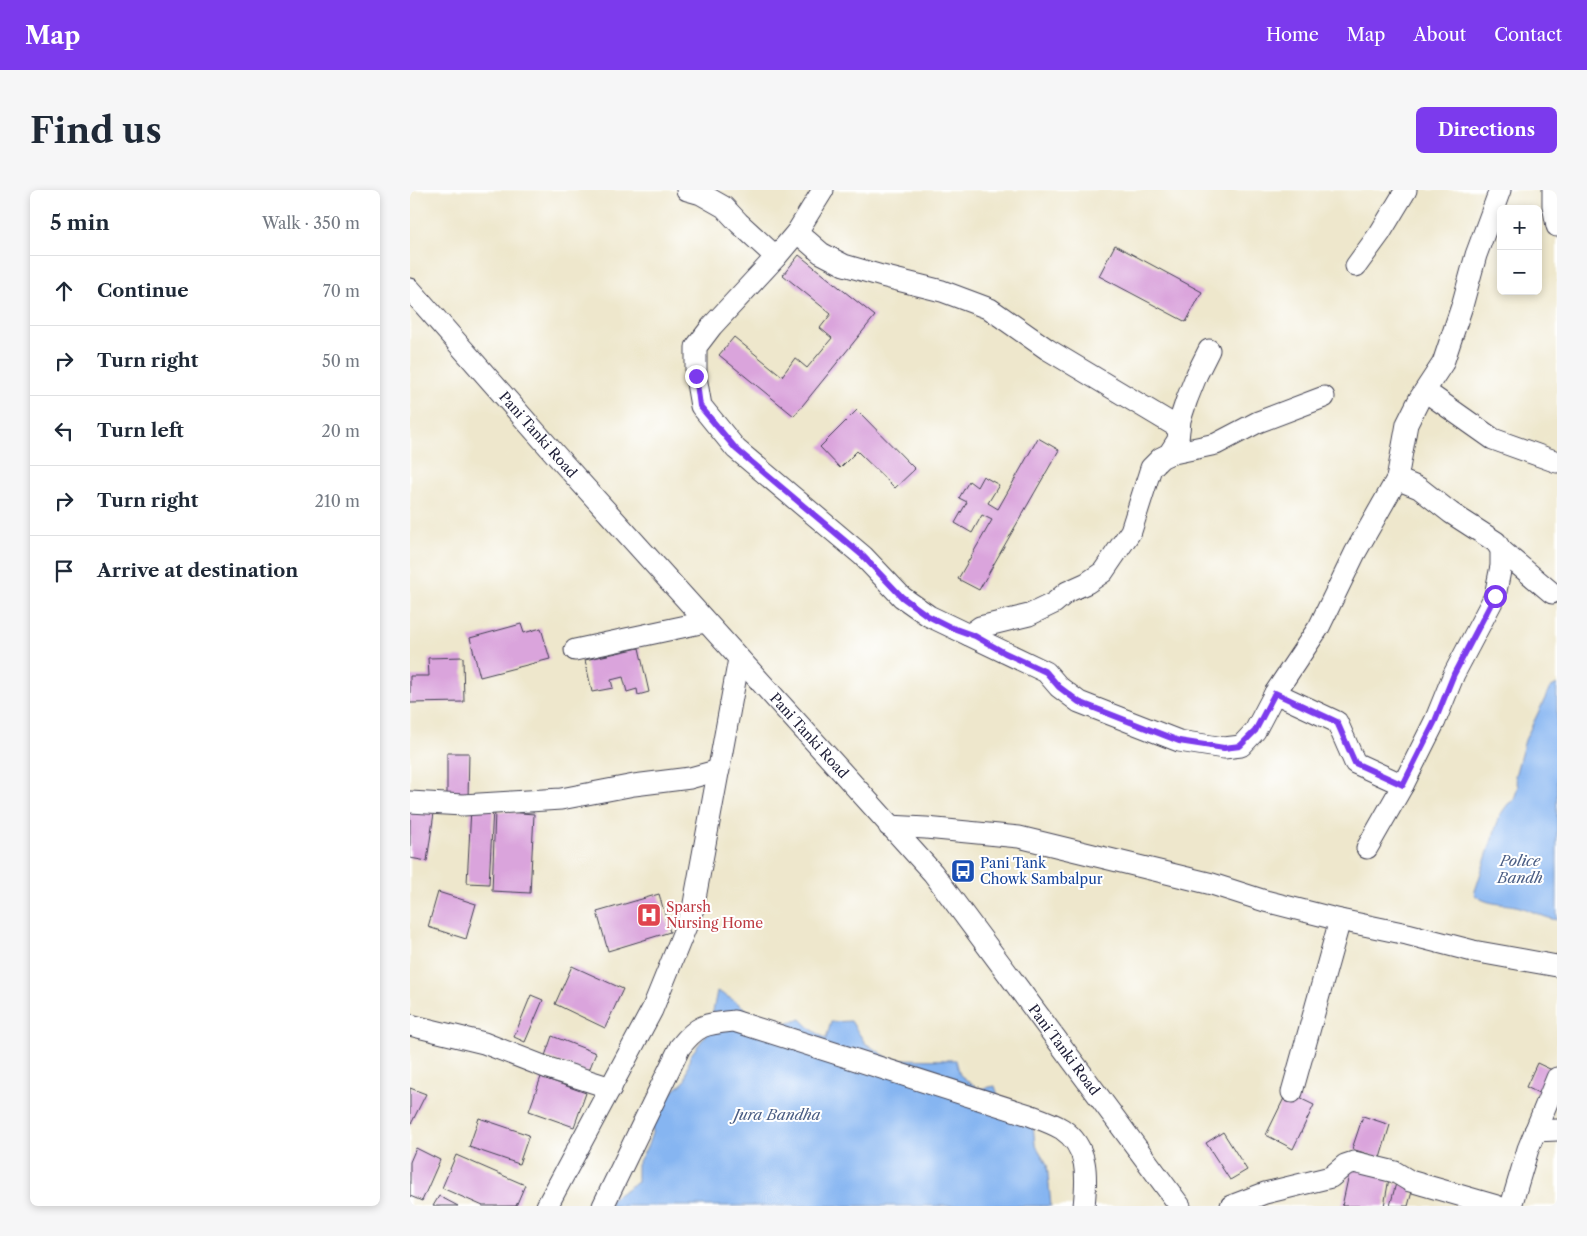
<!DOCTYPE html>
<meta charset="utf-8">
<style>
:root{--surface:#fff;--page:#f6f6f7;--text:#1f2937;--muted:#747a83;--line:#e0e1e3;--accent:#7c3aed}
body{margin:0;font-family:"Libre Caslon Text",serif;background:var(--page);color:var(--text)}
.controls{position:absolute;right:15px;top:15px;display:grid;overflow:hidden;border-radius:8px;box-shadow:0 2px 8px #0003}
.controls button{width:45px;height:45px;display:grid;place-items:center;padding:0;border:0;border-bottom:1px solid var(--line);background:var(--surface);color:var(--text);font:25px sans-serif}
.stop{position:absolute;width:15px;height:15px;margin:-11px;border:4px solid #7c3aed;border-radius:50%;background:#fff}
.stop.end{background:#7c3aed;border-color:#fff;box-shadow:0 1px 5px #0008}
.list{margin:0;padding:0;list-style:none}
h2{display:flex;justify-content:space-between;align-items:center;height:65px;margin:0;padding:0 20px;font-size:21px}
h2 small{font-size:16px;font-weight:400;color:var(--muted)}
.list li{display:grid;grid-template-columns:32px 1fr auto;gap:15px;align-items:center;box-sizing:border-box;height:70px;padding:0 20px;border-top:1px solid var(--line)}
.list b{display:block;font-size:19px;white-space:nowrap}
.list em{font-size:16px;font-style:normal;color:var(--muted)}
.icon{flex:none;width:28px;height:28px;fill:none;stroke:currentColor;stroke-width:2;stroke-linecap:round;stroke-linejoin:round}
.map{position:relative;flex:none;width:1147px;height:1016px;overflow:hidden;border-radius:8px}
header{display:flex;align-items:center;gap:30px;box-sizing:border-box;height:70px;padding:0 25px;background:var(--accent);color:#fff}
header strong{font-size:24px}
nav{display:flex;gap:28px;margin-inline-start:auto;font-size:18px}
.intro{display:flex;align-items:center;justify-content:space-between;box-sizing:border-box;height:120px;padding:0 30px}
h1{margin:0;font-size:35px}
.button{padding:12px 22px;border-radius:8px;background:var(--accent);color:#fff;font-size:18px;font-weight:700}
main{display:flex;gap:30px;padding:0 30px}
aside{flex:1;background:var(--surface);border-radius:8px;box-shadow:0 2px 8px #0003}
.map>svg:first-child{display:block}
.water{fill:#86b5f1;stroke:#546c96}
.building{fill:#daa4dc}
.lines{fill:none;stroke-linecap:round;stroke-linejoin:round}
.minor-casing{stroke:#414051;stroke-width:23}
.minor{stroke:#fff;stroke-width:21}
.route{stroke:#7c3aed;stroke-width:6}
.labels{text-anchor:middle;stroke-width:4;stroke-linejoin:round;paint-order:stroke}
.street-label{font-size:14px;fill:#22223b;stroke:#fff}
.transit-label{font-size:14px;fill:#164399;stroke:#fff;text-anchor:start}
.health-label{font-size:14px;fill:#be3a42;stroke:#fff;text-anchor:start}
.water-label{font-size:15px;font-style:italic;fill:#4a5d84;stroke:#fff}
</style>
<header>
<strong>Map</strong>
<nav><a>Home</a><a>Map</a><a>About</a><a>Contact</a></nav>
</header>
<div class="intro"><h1>Find us</h1><a class="button">Directions</a></div>
<main>
<aside>
<h2>5 min<small>Walk · 350 m</small></h2>
<ul class="list">
<li><svg class="icon" aria-label="ahead" viewBox="0 0 24 24"><path d="M12 20V5M6 11l6-6 6 6"/></svg><div><b>Continue</b></div><em>70 m</em></li>
<li><svg class="icon" aria-label="right" viewBox="0 0 24 24"><path d="M7 20v-9h11M14 6l5 5-5 5"/></svg><div><b>Turn right</b></div><em>50 m</em></li>
<li><svg class="icon" aria-label="left" viewBox="0 0 24 24"><path d="M17 20v-9H6M10 6l-5 5 5 5"/></svg><div><b>Turn left</b></div><em>20 m</em></li>
<li><svg class="icon" aria-label="right" viewBox="0 0 24 24"><path d="M7 20v-9h11M14 6l5 5-5 5"/></svg><div><b>Turn right</b></div><em>210 m</em></li>
<li><svg class="icon" aria-label="arrive" viewBox="0 0 24 24"><path d="M6 21V4h12l-3 4 3 4H6"/></svg><div><b>Arrive at destination</b></div></li>
</ul>
</aside>
<div class="map">
<svg width="1147" height="1016" viewBox="0 0 1147 1016">
<rect width="100%" height="100%" fill="#fff"/>
<filter id="ink" filterUnits="userSpaceOnUse"><feTurbulence type="fractalNoise" baseFrequency=".02" numOctaves="2"/><feDisplacementMap in="SourceGraphic" scale="10" xChannelSelector="R" yChannelSelector="G"/><feConvolveMatrix kernelMatrix="1 2 1 2 8 2 1 2 1" color-interpolation-filters="sRGB"/></filter>
<filter id="wash" filterUnits="userSpaceOnUse"><feTurbulence type="fractalNoise" baseFrequency=".0096" numOctaves="4" result="noise"/><feDisplacementMap in="SourceGraphic" scale="20" xChannelSelector="R" yChannelSelector="G"/><feGaussianBlur stdDeviation="1.12" result="paint"/><feColorMatrix in="noise" values="0 0 0 0 0 0 0 0 0 0 0 0 0 0 0 0 0 1.4 0 .05"/><feComposite in="paint" operator="in"/></filter>
<g filter="url(#wash)">
<rect width="100%" height="100%" fill="#eee7cc"/>
<path class="water" d="M1147,494V730C1135,728 1125,722 1113,718C1096,712 1078,717 1064,704L1090,625L1098,614L1104,610L1108,596L1105,586L1115,550L1140,498Z
M307,801C325,810 339,820 353,835H372L391,829L401,839L416,849L421,832L441,831L455,853L480,869L546,870L550,885L569,899L585,896L592,918L606,932L623,935L625,954L637,974L641,1016H201L200,1010L227,992V975L238,955L243,940L231,929L275,891L280,866L299,841Z"/>
<g id="blocks">
<path class="building" d="M705,55L792,102L776,132L689,86Z
M389,65L465,126L384,226L309,165L324,147L372,186L385,168L397,178L422,148L410,138L421,124L373,85Z
M447,220L505,279L485,298L447,261L430,278L410,257Z
M628,248L649,260L569,400L548,389L582,330L572,325L562,343L545,333L557,312L549,308L559,291L567,297L573,286L589,295L578,313L588,319Z
M111,434L114,443L131,438L140,469L70,487L60,448Z
M229,458L239,502L228,505L227,499L217,502L213,487L201,490L203,498L182,502L175,470Z
M53,467L54,512L0,513V486H19L18,468Z
M37,563H59L58,609H37Z
M61,618L83,619L79,694L57,693Z
M0,620L24,623L17,671L0,668Z
M85,621L124,624L120,703L82,701Z
M28,702L66,714L56,749L18,737Z
M249,704L260,742L198,761L187,722Z
M162,776L213,799L195,838L145,814Z
M121,805L133,810L115,852L104,847Z
M142,846L186,863L178,883L135,866Z
M1127,873L1142,880L1131,904L1116,897Z
M131,887L176,903L164,937L119,921Z
M0,898L16,904L0,936Z
M877,902L904,915L883,959L856,945Z
M953,926L980,935L970,968L942,959Z
M69,928L119,945L109,974L59,957Z
M813,942L837,980L820,990L796,953Z
M6,958L30,970L12,1011L0,1006V972Z
M46,965L115,995L106,1016H73L32,998Z
M941,975L980,983L974,1016H932Z
M986,993L1003,998L998,1016H980Z
M29,1006L48,1016H23Z"/>
</g>
</g>
<g filter="url(#ink)">
<use href="#blocks" fill-opacity="0" stroke="#414051" stroke-width="1"/>
<g class="lines">
<defs>
<g id="minor">
<path d="M277,0L291,4L314,17L329,33L366,67L302,136L286,157V187L291,216L326,259L453,366L492,407L519,426L636,482L649,497L669,512L769,551L814,558L831,556L845,541L865,503L909,437L945,363L987,289"/>
<path d="M1143,0V15L1147,36"/>
<path d="M387,42L411,63L434,75L472,86L532,101L580,119L637,159L769,238"/>
<path d="M366,67L387,42L413,0"/>
<path d="M946,76L970,43L996,0"/>
<path id="s1" d="M0,99L145,264L523,683L770,1016"/>
<path d="M1015,201L1083,249L1147,272"/>
<path d="M759,264L806,254L848,232L914,207"/>
<path d="M1091,360L1142,403"/>
<path d="M559,445L570,437L619,425L644,413L657,402L677,393L693,382L721,341L741,278L751,268L759,264L768,250L770,230L777,209L787,184L799,160"/>
<path d="M165,460L295,432"/>
<path d="M865,503L927,532L945,573L993,595"/>
<path d="M0,612L53,615L151,609L224,595L280,588L309,580"/>
<path d="M479,636L516,638L609,647L802,694L855,711L930,730L997,744L1063,761L1147,776"/>
<path d="M957,658L993,595L1025,531L1044,484L1085,406L1091,376V360L1086,352L1041,323L1009,298L987,289L997,234L1010,208L1033,173L1052,116L1066,65L1090,0"/>
<path d="M0,835L74,853L138,878L201,898"/>
<path d="M882,902L930,730"/>
<path d="M1125,941L1147,940"/>
<path d="M137,1016L242,820L283,719L329,469"/>
<path d="M193,1016L270,857C288,834 296,834 324,831L619,925C630,929 642,933 652,939C679,957 677,987 674,1016"/>
<path d="M821,1016L855,1003L921,987L935,975L944,972L985,982L1000,991L1087,1016"/>
<path d="M1101,1016L1118,959L1147,888"/>
</g>
</defs>
<use href="#minor" class="minor-casing"/>
<use href="#minor" class="minor"/>
</g>
</g>
<g class="lines" filter="url(#ink)">
<path class="route" d="M286,186L290,216L326,259L453,366L492,407L518,426L540,437L565,446L595,463L636,482L649,497L669,512L769,551L814,558L830,556L845,541L865,503L927,532L945,573L993,595L1025,531L1044,484L1085,406"/>
</g>
<defs>
<symbol id="bus-square" viewBox="-11 -11 22 22"><rect x="-9" y="-9" width="18" height="18" rx="4" fill="#1a4fb4" stroke="#fff"/><path d="M-5-6H5V4H4V6H2V4H-2V6H-4V4H-5ZM-3.5-4V0h7V-4ZM-3.5 1.2v1.5H-2V1.2ZM2 1.2v1.5H3.5V1.2Z" fill="#fff"/></symbol>
<symbol id="hospital-square" viewBox="-11 -11 22 22"><rect x="-9" y="-9" width="18" height="18" rx="4" fill="#e0444e" stroke="#fff"/><path d="M-5-5h3v3.5h4V-5h3V5h-3V1.5h-4V5h-3Z" fill="#fff"/></symbol>
</defs>
<g fill-rule="evenodd">
<use href="#bus-square" x="539" y="667" width="28" height="28"/>
<use href="#hospital-square" x="225" y="711" width="28" height="28"/>
</g>
<g class="labels">
<g class="street-label">
<text dy="5" stroke="none"><textPath href="#s1" startOffset="194">Pani Tanki Road</textPath></text>
<text dy="5" stroke="none"><textPath href="#s1" startOffset="599">Pani Tanki Road</textPath></text>
<text dy="5" stroke="none"><textPath href="#s1" startOffset="1004">Pani Tanki Road</textPath></text>
</g>
<g class="transit-label">
<text x="570" y="678">Pani Tank<tspan x="570" dy="16">Chowk Sambalpur</tspan></text>
</g>
<g class="health-label">
<text x="256" y="722">Sparsh<tspan x="256" dy="16">Nursing Home</tspan></text>
</g>
<g class="water-label">
<text x="1110" y="676">Police<tspan x="1110" dy="17">Bandh</tspan></text>
<text x="367" y="930">Jura Bandha</text>
</g>
</g>
</svg>
<div class="controls">
<button>+</button>
<button>−</button>
</div>
<div class="stop" style="left:1085px;top:406px"></div>
<div class="stop end" style="left:286px;top:186px"></div>
</div>
</main>
